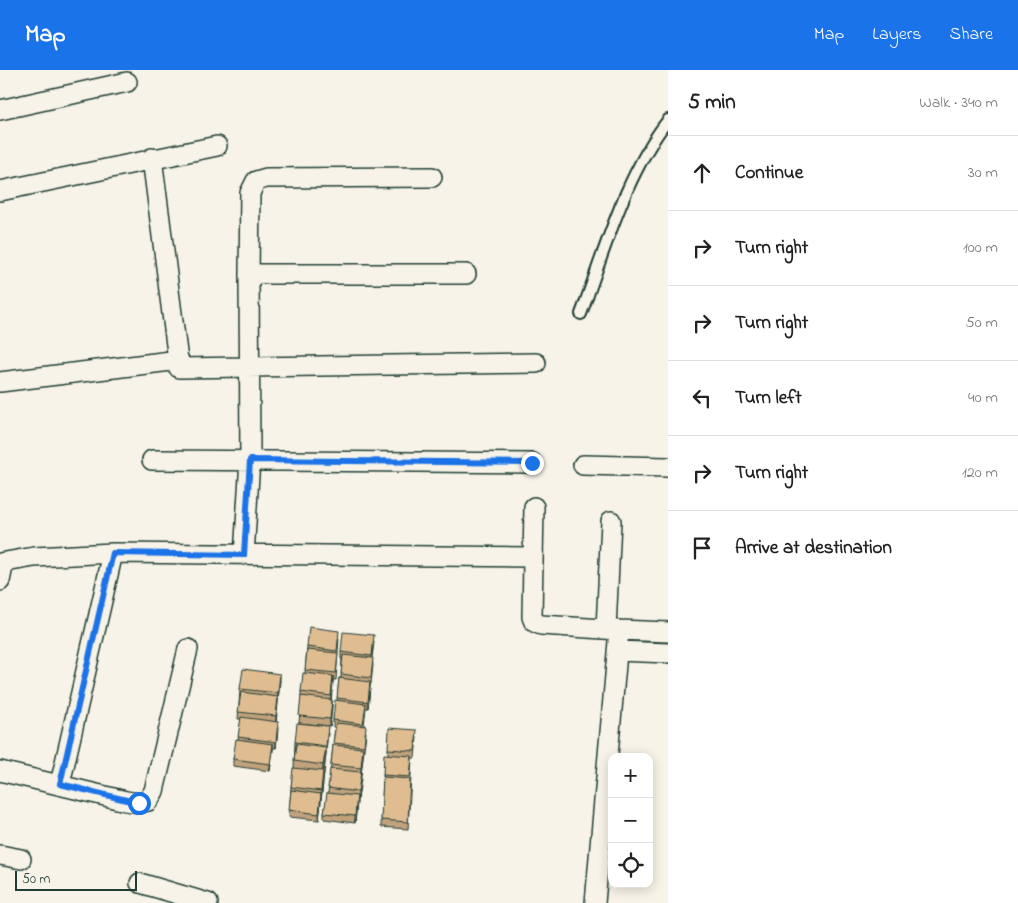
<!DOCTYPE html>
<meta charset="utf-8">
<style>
:root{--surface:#fff;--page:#f6f6f6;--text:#222;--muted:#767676;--line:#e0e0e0;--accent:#1a73e8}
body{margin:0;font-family:"Indie Flower",sans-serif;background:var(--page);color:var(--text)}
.controls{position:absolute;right:15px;bottom:15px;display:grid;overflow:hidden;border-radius:10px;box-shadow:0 2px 12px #0003}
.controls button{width:45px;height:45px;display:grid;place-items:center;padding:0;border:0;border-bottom:1px solid var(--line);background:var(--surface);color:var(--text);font:25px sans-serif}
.scale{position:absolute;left:15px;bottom:12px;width:122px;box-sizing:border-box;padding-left:5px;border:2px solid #1f3d34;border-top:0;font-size:14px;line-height:18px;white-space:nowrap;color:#1f3d34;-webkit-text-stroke:4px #f7f3e8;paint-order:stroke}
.stop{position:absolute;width:15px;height:15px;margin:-11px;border:4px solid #1a73e8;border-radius:50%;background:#fff}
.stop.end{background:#1a73e8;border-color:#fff;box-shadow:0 1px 5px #0008}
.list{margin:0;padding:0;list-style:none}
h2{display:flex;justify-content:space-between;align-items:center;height:65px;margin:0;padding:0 20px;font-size:21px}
h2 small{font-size:16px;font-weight:400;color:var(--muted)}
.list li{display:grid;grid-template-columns:32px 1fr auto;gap:15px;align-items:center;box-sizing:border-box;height:75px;padding:0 20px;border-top:1px solid var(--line)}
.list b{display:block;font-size:19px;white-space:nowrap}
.list em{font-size:16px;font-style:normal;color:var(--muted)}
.icon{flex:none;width:28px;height:28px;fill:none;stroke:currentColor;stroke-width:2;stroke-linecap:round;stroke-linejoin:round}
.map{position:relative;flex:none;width:668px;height:833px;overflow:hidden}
header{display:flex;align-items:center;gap:30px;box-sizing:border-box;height:70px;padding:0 25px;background:var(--accent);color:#fff}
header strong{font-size:24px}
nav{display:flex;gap:28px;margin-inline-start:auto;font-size:18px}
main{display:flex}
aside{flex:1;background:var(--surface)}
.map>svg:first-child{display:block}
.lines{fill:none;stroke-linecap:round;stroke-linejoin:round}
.lane-casing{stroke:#1f3d34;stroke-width:14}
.street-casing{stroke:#1f3d34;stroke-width:22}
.lane{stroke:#f7f3e8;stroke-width:10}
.street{stroke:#f7f3e8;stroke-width:19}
.wall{fill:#c1a27d;stroke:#1f3d34}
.shaded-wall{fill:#9d8466;stroke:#1f3d34}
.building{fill:#e0bc91;stroke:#1f3d34}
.route{stroke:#1a73e8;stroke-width:6}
</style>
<header>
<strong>Map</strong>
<nav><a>Map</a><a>Layers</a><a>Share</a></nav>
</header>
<main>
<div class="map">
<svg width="668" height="833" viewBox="0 0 668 833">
<rect width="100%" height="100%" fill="#f7f3e8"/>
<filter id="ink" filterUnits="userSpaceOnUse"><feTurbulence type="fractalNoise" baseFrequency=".02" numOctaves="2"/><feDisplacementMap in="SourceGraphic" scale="10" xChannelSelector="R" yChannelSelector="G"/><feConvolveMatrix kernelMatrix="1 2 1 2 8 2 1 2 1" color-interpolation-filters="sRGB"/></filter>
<g filter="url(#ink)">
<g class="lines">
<defs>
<path id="lane" d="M581,244C605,180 625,105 668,50"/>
<path id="street" d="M0,40L127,12
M152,88L179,298L536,293
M0,121L217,76
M249,204L250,123L256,111L266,108L432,107
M0,312L179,290
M152,390L532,393
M583,395L668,397
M534,437L532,547L534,552L541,555L619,560
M244,485L250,390L249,204H466
M0,493L34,487L113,483L533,487
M0,511L4,492
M606,559L611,451
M618,581L668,583
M0,701L126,731L139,733L148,731L154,721L188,579
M60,714L113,483
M0,785L21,789
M140,813L208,833
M595,833L619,560L668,562"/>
</defs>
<use href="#lane" class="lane-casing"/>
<use href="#street" class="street-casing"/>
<use href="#lane" class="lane"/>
<use href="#street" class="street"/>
</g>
<path class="wall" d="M339,568L336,610H333L331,630L332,636L330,656L299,653L301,629V622L305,603L307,577Z
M374,572L372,588L373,595L371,614H370L368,638H366L364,656L366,663L358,729H357L355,753L324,749V743L328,723L335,657H333V650L337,631L339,608H341L342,589H341V582Z
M280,610L276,651L278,658L276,678H273L270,701L233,696V689L238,670L241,649H238L240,619Z
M328,663L319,750L289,747L291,717L294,698L295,672Z
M417,667L415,688H412L408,759L381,757L383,705L388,684V679Z"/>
<path class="shaded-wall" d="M280,604V610L278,630V623Z
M333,606V613L331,632V626Z
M370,612V618L368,638V632Z
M278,627V633L276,653V646Z
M332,630V636L330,656V649Z
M278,652V658L276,678V672Z
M273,674V681L270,701V694Z
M326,678V684L319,750L323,695Z
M363,678V685L361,705V698Z
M361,702V709L358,729V722Z
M357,726V733L355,753V746Z"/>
<path class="building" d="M309,557L339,561L337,581L307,577Z
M343,562L374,565L372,586L341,582Z
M307,580L338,583L336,603L305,600Z
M343,585L373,588L371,608L341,604Z
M243,599L280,604L278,623L240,619Z
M303,603L333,606L331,626L301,622Z
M339,608L370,612L368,632L337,628Z
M241,622L278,627L276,646L238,642Z
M301,626L332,630L330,649L299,646Z
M335,630L366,634L363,654L333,650Z
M241,647L278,652L276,672L238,667Z
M297,653L328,656L326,676L295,672Z
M336,653L366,656L364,676L333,673Z
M389,658L417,660L415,681L388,679Z
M236,669L273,674L270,694L233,689Z
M296,674L326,678L323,695L294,691Z
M333,675L363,678L361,698L331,695Z
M384,684L412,686L410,707L383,705Z
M293,698L323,701L321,721L291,717Z
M330,699L361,702L358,722L328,718Z
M383,707L410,709L408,752L381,750Z
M291,720L321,724L319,744L289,740Z
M327,723L357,726L355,746L324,743Z"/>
</g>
<g class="lines" filter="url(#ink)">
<path class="route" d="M139,733L60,714L113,483L244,485L250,390L532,393"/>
</g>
</svg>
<div class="controls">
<button>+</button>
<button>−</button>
<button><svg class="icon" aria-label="locate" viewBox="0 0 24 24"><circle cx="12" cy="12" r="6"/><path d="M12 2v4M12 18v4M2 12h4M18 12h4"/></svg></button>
</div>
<div class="scale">50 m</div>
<div class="stop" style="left:139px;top:733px"></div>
<div class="stop end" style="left:532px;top:393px"></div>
</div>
<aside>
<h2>5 min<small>Walk · 340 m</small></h2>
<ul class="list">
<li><svg class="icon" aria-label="ahead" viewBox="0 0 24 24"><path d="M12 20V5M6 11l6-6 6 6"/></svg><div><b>Continue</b></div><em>30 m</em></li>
<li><svg class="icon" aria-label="right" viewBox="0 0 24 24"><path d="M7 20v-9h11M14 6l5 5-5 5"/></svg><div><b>Turn right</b></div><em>100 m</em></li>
<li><svg class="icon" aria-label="right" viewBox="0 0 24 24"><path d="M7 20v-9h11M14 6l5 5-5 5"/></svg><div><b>Turn right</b></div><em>50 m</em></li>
<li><svg class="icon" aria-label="left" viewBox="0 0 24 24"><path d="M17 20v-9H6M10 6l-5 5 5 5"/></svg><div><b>Turn left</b></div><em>40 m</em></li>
<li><svg class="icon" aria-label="right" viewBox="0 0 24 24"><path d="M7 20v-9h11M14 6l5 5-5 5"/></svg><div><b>Turn right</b></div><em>120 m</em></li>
<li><svg class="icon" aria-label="arrive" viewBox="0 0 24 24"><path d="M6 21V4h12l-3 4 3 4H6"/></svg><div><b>Arrive at destination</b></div></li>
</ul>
</aside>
</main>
